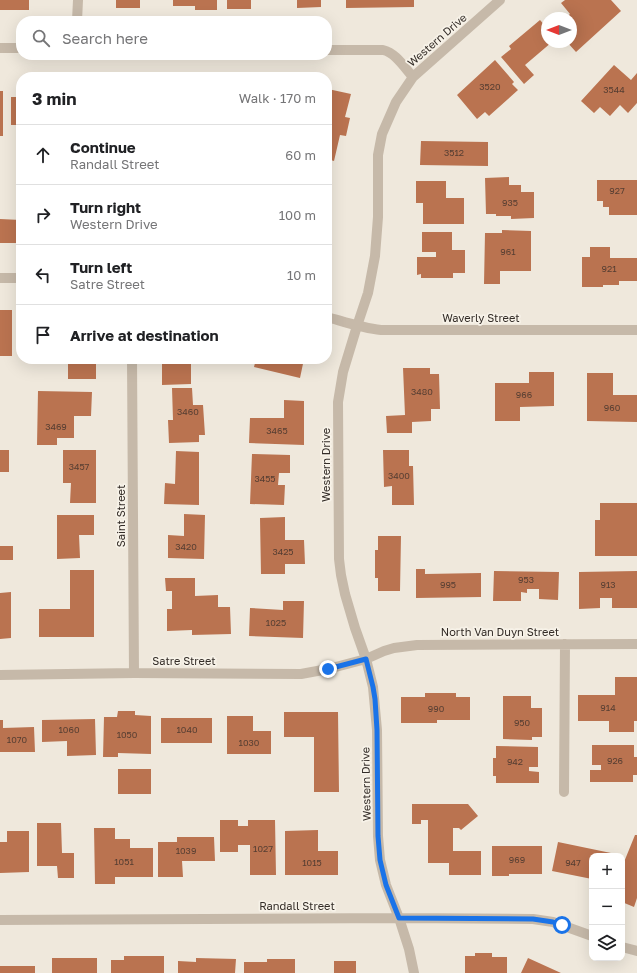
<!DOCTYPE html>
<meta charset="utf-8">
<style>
:root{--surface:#fff;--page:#f6f6f6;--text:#202124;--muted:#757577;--line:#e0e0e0}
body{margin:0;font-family:"Golos Text",sans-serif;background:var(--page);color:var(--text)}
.controls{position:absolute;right:12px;bottom:12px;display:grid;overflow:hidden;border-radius:8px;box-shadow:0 4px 16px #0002}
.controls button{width:36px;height:36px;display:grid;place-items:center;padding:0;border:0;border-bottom:1px solid var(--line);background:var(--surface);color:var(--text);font:20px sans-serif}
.compass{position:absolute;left:541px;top:12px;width:36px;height:36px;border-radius:50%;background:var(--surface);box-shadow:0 4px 16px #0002;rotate:270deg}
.stop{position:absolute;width:12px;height:12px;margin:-9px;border:3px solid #1a73e8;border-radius:50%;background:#fff}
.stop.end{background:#1a73e8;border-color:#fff;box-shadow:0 1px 4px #0008}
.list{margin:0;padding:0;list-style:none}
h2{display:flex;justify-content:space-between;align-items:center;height:52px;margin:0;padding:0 16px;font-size:17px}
h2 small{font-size:13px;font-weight:400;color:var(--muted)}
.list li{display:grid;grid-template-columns:26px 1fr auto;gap:12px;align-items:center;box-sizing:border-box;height:60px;padding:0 16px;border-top:1px solid var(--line)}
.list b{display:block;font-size:15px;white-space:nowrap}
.list p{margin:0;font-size:13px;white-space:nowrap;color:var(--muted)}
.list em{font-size:13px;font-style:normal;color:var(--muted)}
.icon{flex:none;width:22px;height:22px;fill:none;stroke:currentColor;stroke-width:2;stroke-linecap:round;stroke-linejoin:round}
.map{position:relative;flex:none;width:637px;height:973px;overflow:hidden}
.search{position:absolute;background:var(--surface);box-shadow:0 4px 16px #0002;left:16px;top:16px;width:316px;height:44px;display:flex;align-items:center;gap:10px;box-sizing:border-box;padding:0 14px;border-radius:16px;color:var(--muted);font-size:15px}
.panel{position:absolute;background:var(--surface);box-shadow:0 4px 16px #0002;left:16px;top:72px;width:316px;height:292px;border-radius:16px}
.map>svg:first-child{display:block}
.building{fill:#ba7350}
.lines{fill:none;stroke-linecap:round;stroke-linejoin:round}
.minor{stroke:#c6b9a9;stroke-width:10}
.route{stroke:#1a73e8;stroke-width:5}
.labels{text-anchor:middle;stroke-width:3.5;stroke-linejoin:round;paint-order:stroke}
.number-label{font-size:9px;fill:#563e32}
.street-label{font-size:11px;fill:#342d28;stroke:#f7f2e8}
</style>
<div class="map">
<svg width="637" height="973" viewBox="0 0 637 973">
<rect width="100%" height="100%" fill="#efe8dc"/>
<path class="building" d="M0,0H29V10H0Z
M116,0H140V8H116Z
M173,0H217V10H195V6H173Z
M227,0H251V9H227Z
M297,0H321V7L297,8Z
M346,0H414V7L346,8Z
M565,0H611L621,11L576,52L567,42H571V18H565L570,14L561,3Z
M540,20L547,28V42H552L525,65L534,75L524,84L501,57L511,49L509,46Z
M495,60L514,82L512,84L518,90L489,116L485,112L477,119L457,95Z
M614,65L631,80L637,73V103L628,113L620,105L610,116L600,107L594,113L581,101Z
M328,89L351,94L345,117L350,118L346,136L340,135L334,161L327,159V94Z
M0,91H3V136H0Z
M11,97H21V125H11Z
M421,141L488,142V166L420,165Z
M509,177V185H521V192H534V218L511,219V216H496V214H486L485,178Z
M597,180H637V215H609V207H603V201H597Z
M416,181H446V198H464V224H423V203H416Z
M0,219L21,220V246H16V243H0Z
M327,226H330V254H327Z
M502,230L531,231V271H500V284H484L485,233H502Z
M422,232H452V250H465V273H453V278H421V274L417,275V257H436V252H422Z
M590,247H610V258H637V281H619V285H603V287H582V257H590Z
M0,310H12V356H0Z
M68,359H96V379H68Z
M162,359H191V384L162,385Z
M256,359H304L300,378L254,367Z
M403,368H430V374H439L440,409H431V421L412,422V433H387L386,416L405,415Z
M529,372H554V406L520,407V421H495V383H529Z
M587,373H613V395H637V422L587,421Z
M172,388H192L193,405H203L205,435H199V442L169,443L168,420H173Z
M38,391L92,392L91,416H74V438H57V445H37Z
M284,400L304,401V445L249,443L250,418H284Z
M0,450H9V472H0Z
M63,450H96V503H70L71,483H63Z
M383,450H409V466H413L414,505H392V486L384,487Z
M176,451L199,452V505L164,504L165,483L175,484Z
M252,454L290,455V473H279L278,485H285L284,505L250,504Z
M600,503H637V556H595V520H600Z
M184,514L205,515L204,559L168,558V535L184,536Z
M57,515H94V535H79L80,558L57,559Z
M285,517V540H304L305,564H285V574H261L260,518Z
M378,536H401L400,591H378V578H375V550H378Z
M0,546H13V560H0Z
M416,569H425V574L481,573V597L416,598Z
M70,570H94V637H39V609H70Z
M494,571L559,572L558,600L539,599V589H527V593L521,592V601H493Z
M637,571V608H612V598H600V608L579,609V572Z
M165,578H195V596L218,595V607H230L231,634L192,635V630L167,631V609H172V591H166Z
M11,592V638L0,639V593Z
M283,601H304L303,638L249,636L250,608L283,610Z
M615,677H637V721H634V732H609V721H578V695H615Z
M425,693H456V697H470V720H437V723H401V697H425Z
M503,696H531V708H542V737H532V740L503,739Z
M118,711H135V715L151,716V754L118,753V757H103L104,717H117Z
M284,712H338L339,792H314V737H284Z
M227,716H253V731H271V754H227Z
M161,718H212V743H161Z
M95,719L96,755L67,756V741L42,742V720Z
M0,720H3V728L34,727L35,752H0Z
M592,745H634V757H637V775H633V782H590V770H601V765H592Z
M496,746L538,747V767H529V771L539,772V783H496V776H493V758H496Z
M118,769H151V794H118Z
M412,804H468L478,816L461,830L459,828H453V851H481V875H449V863H428V820H421V824H412Z
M220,820H238V826H248V820H275L276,875H250V845H238V852H220Z
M37,823H61L62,853H74V878H58L57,866H37Z
M94,828H115V839H130V848H153V877H115V884H95Z
M318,830V851H338V875H285V831Z
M7,831H29V872L0,873V842H7Z
M635,835H637V898L634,907L622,902V867Z
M177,837H214L215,861H182L183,877H158V842H177Z
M558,842L611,853L610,856H592V879L552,871Z
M492,846H542V874H509V876H492Z
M475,953H492V957H507V973H465V956H475Z
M124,956H164V973H111V960H124Z
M52,958H97V973H52Z
M196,958L236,959L235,973H178V961L196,962Z
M528,958L561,973H521Z
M267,959H295V973H244V962H267Z
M334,961H356V973H334Z
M0,966H35V973H0Z"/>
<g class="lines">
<path class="minor" d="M77,21L78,0
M0,48H21
M327,50H383C396,53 404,67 413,77
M0,278H21
M327,317C345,322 362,328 381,330H637
M132,359L134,673
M0,675L134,673L301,674L328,669L366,659L384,651L394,648L417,645L637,644
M564,792L565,644
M0,920L399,918L533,919L553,922L592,936
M622,947L637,951
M414,973L409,949L399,918L386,885L380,860L378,836L377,730L373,687L366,659L355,628L345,594L341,575L339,559L338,402L343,372L357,326L368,293L375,256L378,217V155L382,134L396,102L413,77L500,0"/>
</g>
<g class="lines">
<path class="route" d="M328,669L366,659L373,687L375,699L377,730L378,836L380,860L386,885L399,918L533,919L553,922L562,925"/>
</g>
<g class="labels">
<g class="number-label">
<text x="490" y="90">3520</text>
<text x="614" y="93">3544</text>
<text x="454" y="156">3512</text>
<text x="617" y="194">927</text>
<text x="510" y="206">935</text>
<text x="508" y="255">961</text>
<text x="609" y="272">921</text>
<text x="422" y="395">3480</text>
<text x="524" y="398">966</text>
<text x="612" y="411">960</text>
<text x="188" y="415">3460</text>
<text x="56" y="430">3469</text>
<text x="277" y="434">3465</text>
<text x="79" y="470">3457</text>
<text x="399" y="479">3400</text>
<text x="265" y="482">3455</text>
<text x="186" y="550">3420</text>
<text x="283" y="555">3425</text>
<text x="526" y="583">953</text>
<text x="448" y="588">995</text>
<text x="608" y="588">913</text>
<text x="276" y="626">1025</text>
<text x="608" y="711">914</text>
<text x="436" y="712">990</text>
<text x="522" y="726">950</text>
<text x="69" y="733">1060</text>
<text x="187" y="733">1040</text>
<text x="127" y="738">1050</text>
<text x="17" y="743">1070</text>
<text x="249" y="746">1030</text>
<text x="615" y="764">926</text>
<text x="515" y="765">942</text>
<text x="263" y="852">1027</text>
<text x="186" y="854">1039</text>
<text x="517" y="863">969</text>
<text x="124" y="865">1051</text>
<text x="312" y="866">1015</text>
<text x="573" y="866">947</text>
</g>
<g class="street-label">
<text transform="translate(437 40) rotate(-41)" y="4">Western Drive</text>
<text x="481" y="322">Waverly Street</text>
<text transform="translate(326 465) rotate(-90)" y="4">Western Drive</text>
<text transform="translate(121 516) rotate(-90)" y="4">Saint Street</text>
<text x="500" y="636">North Van Duyn Street</text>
<text x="184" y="665">Satre Street</text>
<text transform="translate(366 784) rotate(-91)" y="4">Western Drive</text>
<text x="297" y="910">Randall Street</text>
</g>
</g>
</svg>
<div class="controls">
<button>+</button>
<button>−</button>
<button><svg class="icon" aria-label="layers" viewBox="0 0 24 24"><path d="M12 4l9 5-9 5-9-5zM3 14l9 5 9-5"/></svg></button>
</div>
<svg class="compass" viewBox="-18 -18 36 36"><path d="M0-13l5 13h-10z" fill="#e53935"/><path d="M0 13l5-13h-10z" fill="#757577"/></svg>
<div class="stop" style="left:562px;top:925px"></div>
<div class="stop end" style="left:328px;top:669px"></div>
<div class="search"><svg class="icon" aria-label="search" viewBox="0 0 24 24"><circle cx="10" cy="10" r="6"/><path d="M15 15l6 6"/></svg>Search here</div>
<section class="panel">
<h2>3 min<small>Walk · 170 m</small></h2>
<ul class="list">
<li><svg class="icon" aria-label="ahead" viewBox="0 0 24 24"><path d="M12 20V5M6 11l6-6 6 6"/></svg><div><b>Continue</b><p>Randall Street</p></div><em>60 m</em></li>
<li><svg class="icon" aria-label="right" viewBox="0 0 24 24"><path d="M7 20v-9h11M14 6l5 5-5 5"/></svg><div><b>Turn right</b><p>Western Drive</p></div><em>100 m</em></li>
<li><svg class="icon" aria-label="left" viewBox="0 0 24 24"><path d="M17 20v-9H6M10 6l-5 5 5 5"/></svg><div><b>Turn left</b><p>Satre Street</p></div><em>10 m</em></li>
<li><svg class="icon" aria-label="arrive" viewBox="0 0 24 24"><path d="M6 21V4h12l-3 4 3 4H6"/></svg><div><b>Arrive at destination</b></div></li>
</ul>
</section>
</div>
